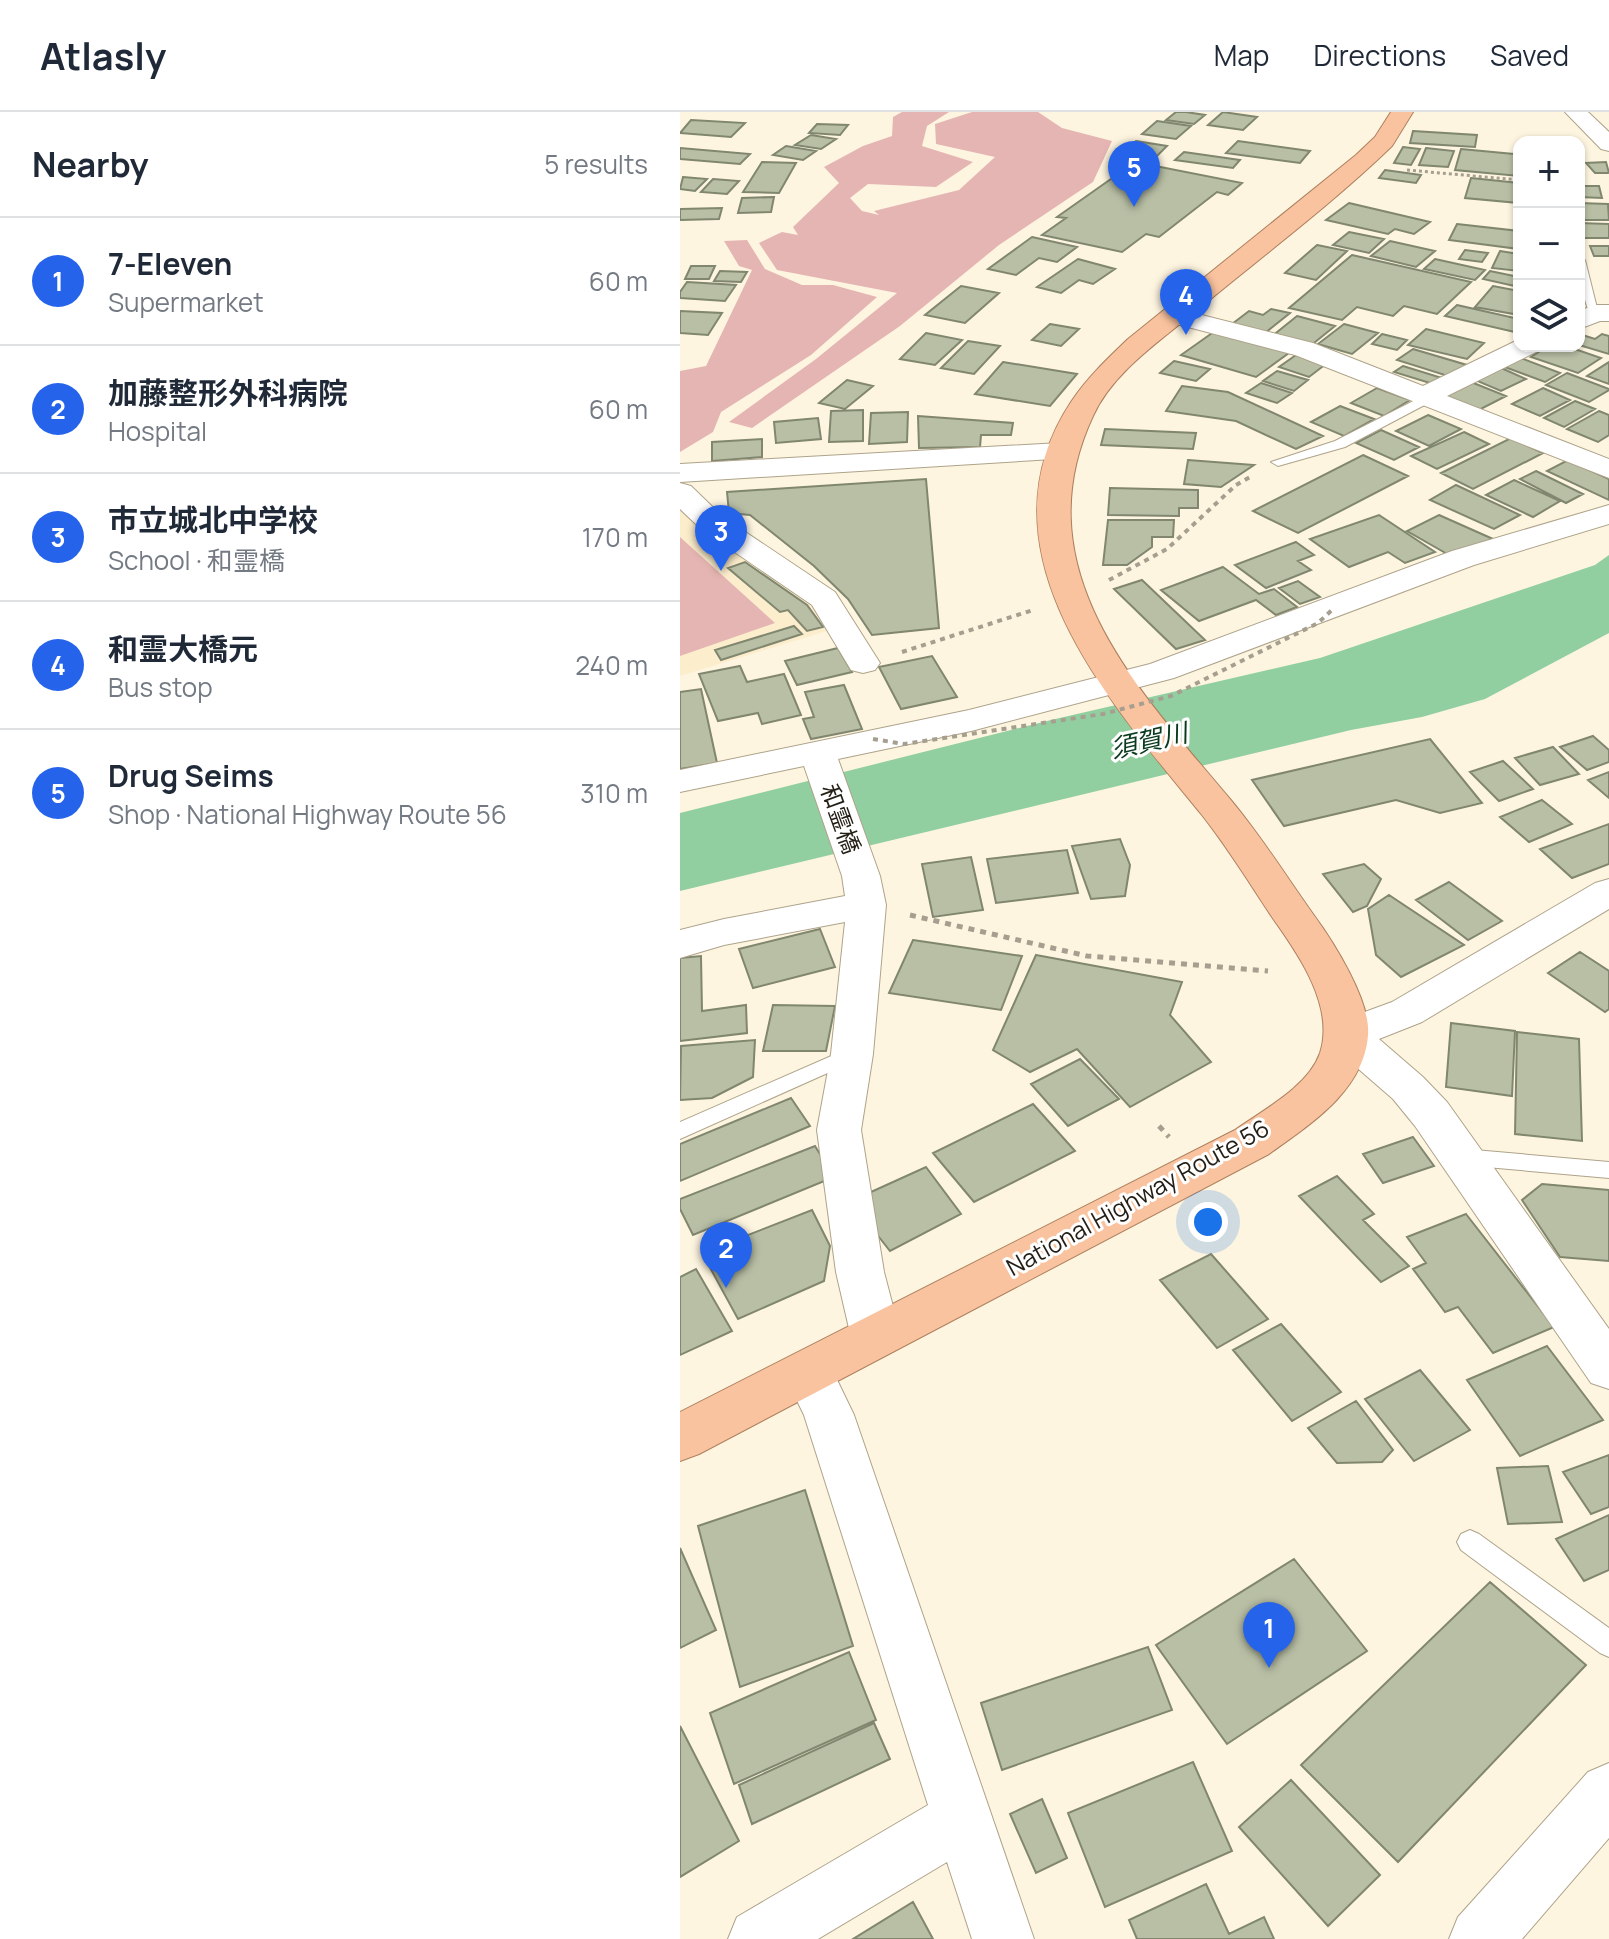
<!DOCTYPE html>
<meta charset="utf-8">
<style>
:root{--surface:#fff;--page:#f2f2f3;--text:#1f2937;--muted:#747a83;--line:#e0e1e3;--accent:#2563eb}
body{margin:0;font-family:Manrope,"Noto Sans JP",sans-serif;background:var(--page);color:var(--text)}
.controls{position:absolute;right:24px;top:24px;display:grid;overflow:hidden;border-radius:16px;box-shadow:0 2px 6px #0004}
.controls button{width:72px;height:72px;display:grid;place-items:center;padding:0;border:0;border-bottom:2px solid var(--line);background:var(--surface);color:var(--text);font:40px sans-serif}
.you{position:absolute;left:528px;top:1110px;width:28px;height:28px;margin:-20px;border:6px solid #fff;border-radius:50%;background:#1a73e8;box-shadow:0 0 0 12px #1a73e833}
.badge{display:grid;place-items:center;width:52px;height:52px;border-radius:50%;background:var(--accent);color:#fff;font-size:26px;font-weight:700}
.pin{position:absolute;translate:-50% -66px;filter:drop-shadow(0 2px 4px #0008)}
.pin::after{content:'';position:absolute;top:42px;width:28px;height:24px;background:inherit;clip-path:polygon(0 0,100% 0,50% 100%)}
.list{margin:0;padding:0;list-style:none}
h2{display:flex;justify-content:space-between;align-items:center;height:104px;margin:0;padding:0 32px;font-size:34px}
h2 small{font-size:26px;font-weight:400;color:var(--muted)}
.list li{display:grid;grid-template-columns:52px 1fr auto;gap:24px;align-items:center;box-sizing:border-box;height:128px;padding:0 32px;border-top:2px solid var(--line)}
.list b{display:block;font-size:30px;white-space:nowrap}
.list p{margin:0;font-size:26px;white-space:nowrap;color:var(--muted)}
.list em{font-size:26px;font-style:normal;color:var(--muted)}
.icon{flex:none;width:44px;height:44px;fill:none;stroke:currentColor;stroke-width:2;stroke-linecap:round;stroke-linejoin:round}
.map{position:relative;flex:none;width:929px;height:1827px;overflow:hidden}
header{display:flex;align-items:center;gap:48px;box-sizing:border-box;height:112px;padding:0 40px;background:var(--surface);border-bottom:2px solid var(--line)}
header strong{font-size:38px}
nav{display:flex;gap:44px;margin-inline-start:auto;font-size:28px}
main{display:flex}
aside{flex:1;background:var(--surface)}
.map>svg:first-child{display:block}
.built{fill:#fcedcc}
.green{fill:#e5b5b3}
.water{fill:#91cfa0}
.building{fill:#b8bfa5;stroke:#80876e;stroke-width:2}
.lines{fill:none;stroke-linecap:round;stroke-linejoin:round}
.service-casing{stroke:#aea38a;stroke-width:2}
.minor-casing{stroke:#aea38a;stroke-width:2}
.trunk-casing{stroke:#ad805f;stroke-width:2}
.path-far2{stroke:#a69f8f;stroke-width:3;stroke-dasharray:3 3;stroke-linecap:butt}
.path-far1{stroke:#a69f8f;stroke-width:4;stroke-dasharray:5 5;stroke-linecap:butt}
.path{stroke:#a69f8f;stroke-width:5;stroke-dasharray:6 6;stroke-linecap:butt}
.service{fill:#fff;fill-rule:evenodd}
.minor{fill:#fff;fill-rule:evenodd}
.trunk{fill:#fac39f;fill-rule:evenodd}
.path-bridge{stroke:#a69f8f;stroke-width:4;stroke-dasharray:5 5;stroke-linecap:butt}
.labels{text-anchor:middle;stroke-width:6;stroke-linejoin:round;paint-order:stroke}
.street-label{font-size:24px;fill:#231f16;stroke:#fff}
.water-label{font-size:26px;font-style:italic;fill:#0a3a1d;stroke:#fff}
</style>
<header>
<strong>Atlasly</strong>
<nav><a>Map</a><a>Directions</a><a>Saved</a></nav>
</header>
<main>
<aside>
<h2>Nearby<small>5 results</small></h2>
<ul class="list">
<li><span class="badge">1</span><div><b>7-Eleven</b><p>Supermarket</p></div><em>60 m</em></li>
<li><span class="badge">2</span><div><b>加藤整形外科病院</b><p>Hospital</p></div><em>60 m</em></li>
<li><span class="badge">3</span><div><b>市立城北中学校</b><p>School · 和霊橋</p></div><em>170 m</em></li>
<li><span class="badge">4</span><div><b>和霊大橋元</b><p>Bus stop</p></div><em>240 m</em></li>
<li><span class="badge">5</span><div><b>Drug Seims</b><p>Shop · National Highway Route 56</p></div><em>310 m</em></li>
</ul>
</aside>
<div class="map">
<svg width="929" height="1827" viewBox="0 0 929 1827">
<rect width="100%" height="100%" fill="#fef5e0"/>
<path class="built" d="M0,397L33,425L131,493L150,518L0,564Z"/>
<path class="green" d="M222,0H269L247,14L242,34L293,50L256,75L188,72L170,86L182,99L199,103L194,99L279,78L315,45L256,32L255,12L292,0H358L382,16L432,29L413,70L319,133L220,214L72,316L49,310L136,247L217,181L97,158L79,131L102,120L118,123L113,115L159,71L144,55L183,34L212,24L213,5Z
M67,128L85,157L122,173H153L197,185L131,243L41,300L33,320L0,340V259L26,254L72,158L59,154L44,129Z
M0,425L95,511L0,544Z"/>
<path class="water" d="M929,443V521L805,587L742,605L671,618L0,779V701L371,608L640,546L915,453Z"/>
<path class="building" d="M496,0H506L525,3L514,12L486,8Z
M543,0L577,5L563,18L528,13Z
M11,8L65,11L51,25L0,21Z
M477,9L511,14L496,27L462,22Z
M137,12L168,13L160,23L129,21Z
M733,19L797,23L795,35L730,31Z
M131,23L156,27L141,37L115,33Z
M456,29L487,34L472,49L441,44Z
M558,29L630,39L620,51L546,41Z
M106,34L136,39L123,48L93,43Z
M723,35L740,37L731,53L714,51Z
M0,36L70,42L60,52L0,47Z
M746,36L774,39L768,55L739,53Z
M781,37L834,42L839,46V64L775,58Z
M504,40L560,48L553,56L495,48Z
M82,50L116,51L99,81L63,80Z
M455,50L562,71L548,83L537,80L479,125L466,122L442,140L362,123L386,106L377,105Z
M926,50L929,61H915L906,51Z
M705,58L741,63L736,71L699,66Z
M3,65L27,67L15,79L0,77Z
M791,66L839,71V97L838,91L785,86Z
M33,67L59,69L47,82L21,80Z
M899,74H919L922,86L899,85Z
M94,85L91,100L58,101L62,86Z
M669,91L750,110L734,122L715,117L708,122L646,108Z
M899,91L928,92L929,108H899Z
M42,96L39,107L0,108V97Z
M899,111L929,112V126H904Z
M777,112L839,119V137L769,128Z
M669,120L704,127L689,141L653,133Z
M352,125L397,135L377,150L359,146L336,163L308,157Z
M710,129L755,139L736,155L691,144Z
M637,133L667,139L636,168L605,161Z
M910,134H929V144H914Z
M785,138L808,141L802,150L779,147Z
M820,139L839,142V159L812,156Z
M672,143L791,170L757,202L724,194L713,204L677,195L662,208L609,196Z
M398,147L435,157L413,172L399,168L381,181L357,175Z
M755,147L805,158L795,168L744,157Z
M11,154H35L29,167H5Z
M40,159L67,160L61,170L34,169Z
M810,159L839,165V175L803,167Z
M7,170L56,173L45,189L0,186V180Z
M281,174L319,181L285,211L245,203Z
M813,174L839,179V203L795,195Z
M777,193L839,207V221L765,204Z
M591,197L610,201L585,221L552,212L569,199L583,203Z
M0,199L42,201L28,223L0,221Z
M617,204L655,214L629,235L591,225Z
M370,212L399,217L381,234L352,228Z
M664,212L698,221L672,242L638,232Z
M746,217L804,231L787,247L728,233Z
M535,219L609,241L576,265L501,243Z
M246,221L282,228L255,253L220,247Z
M702,222L727,228L717,238L692,232Z
M899,222L915,227L922,222L929,224V242L899,233Z
M288,229L320,234L294,262L261,256Z
M868,234H886L921,246L898,261L851,245Z
M733,237L787,253L771,265L717,248Z
M616,243L646,252L629,265L599,255Z
M838,245L880,261L865,270L822,254Z
M494,249L530,257L516,269L480,261Z
M323,250L397,262L370,294L295,282Z
M929,251V272L907,264L929,250Z
M723,254L762,266L753,272L714,260Z
M819,255L846,267L821,279L795,268Z
M597,259L628,268L614,279L583,269Z
M887,261L929,277V278L909,290L866,273Z
M167,268L193,274L165,297L139,291Z
M791,270L826,284L797,299L763,284Z
M581,271L612,281L597,291L566,281Z
M502,274L548,280L643,324L616,337L556,309L486,299Z
M697,276L730,288L704,304L671,291Z
M863,276L890,288L860,304L832,292Z
M895,289L915,297L884,315L864,306Z
M660,294L694,307L664,324L631,310Z
M183,298V329L149,330L151,299Z
M919,299L929,303V323L918,330L887,317Z
M228,300L227,330L189,332L191,301Z
M748,303L781,317L749,334L716,319Z
M238,304L333,311L331,323H301L300,335L239,336Z
M138,306L141,327L96,331L94,310Z
M425,317L516,321L513,337L421,333Z
M701,318L739,335L714,348L676,331Z
M784,320L809,332L757,357L731,344Z
M831,326L863,341L793,377L761,361Z
M82,327V345L32,349V330Z
M683,343L728,364L618,421L573,399Z
M508,348L574,353L541,375L504,372Z
M888,348L929,367V388L867,359Z
M856,359L903,382L886,391L840,367Z
M246,367L259,516L192,523L168,487L134,454L70,403L49,401L47,380Z
M834,368L880,389L853,405L806,383Z
M776,373L840,403L814,417L750,388Z
M430,376L518,378V396H499V404L428,403Z
M699,403L755,440L725,451L708,440L669,455L630,427Z
M759,403L813,427L769,443L727,419Z
M428,408H494L493,425H472V435L447,453H423Z
M616,430L634,443L618,449L631,458L586,476L555,453Z
M65,450L127,493L143,515L127,519L108,498L100,500L48,456Z
M543,455L579,482L594,477L617,495L596,503L576,488L519,509L481,478Z
M462,468L525,528L496,537L434,477Z
M618,469L640,485L620,492L599,476Z
M114,514L122,522L41,548L35,538Z
M158,536L172,560L117,573L105,549Z
M252,544L277,585L221,597L199,555Z
M60,554L67,570L104,562L121,603L82,612L78,601L38,609L19,562Z
M164,573L182,617L131,627L123,607L134,605L125,580Z
M21,577L37,651L0,657V580Z
M913,624L929,638V650L907,658L880,635Z
M750,627L802,691L760,701L716,688L604,714L572,668Z
M873,635L899,662L860,673L835,646Z
M823,649L853,677L819,689L790,660Z
M929,660V686L908,668Z
M862,688L892,712L849,730L820,705Z
M929,712V752L892,766L860,737Z
M440,727L450,753L445,784L411,787L392,734Z
M387,738L398,781L316,791L307,747Z
M291,745L303,798L253,805L242,752Z
M684,752L701,767L687,794L673,800L643,762Z
M769,770L822,809L788,828L736,788Z
M709,783L784,833L721,865L696,843L688,797Z
M140,817L155,855L73,876L59,837Z
M233,828L342,844L321,898L209,881Z
M900,840L929,859V897L925,900L868,861Z
M356,843L502,870L490,903L531,950L450,995L397,937L350,960L313,938Z
M21,844L22,899L66,893L67,921L0,929V846Z
M93,893L155,894L146,939H83Z
M771,911L835,919L832,984L766,975Z
M837,920L899,927L902,1029L835,1022Z
M75,928L73,965L32,986L0,988L1,934Z
M400,947L439,987L388,1014L351,972Z
M111,986L130,1014L0,1069V1032Z
M353,992L395,1039L294,1090L253,1041Z
M733,1025L754,1054L703,1071L683,1042Z
M135,1034L154,1065L13,1123L0,1097V1087Z
M246,1055L281,1102L210,1139L188,1111L191,1080Z
M657,1064L694,1102L683,1108L729,1154L701,1170L619,1084Z
M862,1072L929,1078V1149L880,1145L842,1088Z
M132,1098L150,1134L144,1169L58,1207L22,1141Z
M786,1102L874,1215L813,1241L778,1195L765,1200L733,1157L746,1151L727,1125Z
M531,1142L588,1207L537,1236L480,1168Z
M16,1157L52,1219L0,1243V1165Z
M601,1212L661,1280L612,1309L553,1238Z
M867,1234L923,1308L840,1344L787,1268Z
M740,1258L790,1318L734,1349L685,1287Z
M676,1289L713,1338L702,1350L657,1351L628,1316Z
M929,1343V1395L911,1402L883,1360Z
M868,1354L882,1410L828,1412L817,1356Z
M125,1378L173,1534L60,1575L18,1414Z
M929,1403V1458L904,1469L876,1427Z
M0,1436L36,1518L0,1536Z
M614,1447L687,1539L547,1632L476,1533Z
M810,1470L906,1553L718,1750L621,1653Z
M468,1535L492,1598L322,1658L301,1591Z
M169,1540L196,1608L54,1672L30,1601Z
M194,1611L210,1647L72,1712L59,1673Z
M0,1614L59,1729L0,1765Z
M513,1650L552,1739L425,1795L388,1701Z
M611,1668L700,1763L648,1814L559,1715Z
M362,1687L387,1746L356,1761L330,1702Z
M526,1772L549,1822L584,1805L594,1827H457L449,1808Z
M233,1790L253,1827H173Z"/>
<g class="lines">
<defs>
<path id="service" d="M899,144L905,148L919,204L909,201L899,168Z
M749,281L756,285L754,288L665,335L598,354L591,350L655,329Z
M172,935L179,937L182,942L179,947L0,1027V1010Z
M783,1037L929,1050V1066L783,1053L775,1051L772,1045L775,1039Z
M790,1418L799,1422L929,1516V1545L920,1541L781,1438L777,1430L781,1422Z"/>
<path id="minor" d="M885,0H908L929,20V39L921,37Z
M915,193H929V209H920L899,217V199Z
M494,196L633,231L743,274L838,228L839,234H860L856,240L767,284L929,347V366L615,243L485,209L481,204L485,199Z
M380,331L390,334L394,340L390,346L0,370V352Z
M0,371L11,374L43,405L155,480L200,551L195,558L183,561L171,558L132,493L21,417L0,397Z
M929,393V412L794,453L494,566L291,619L158,647L200,764L206,793L193,942L181,1018L204,1160L221,1225L213,1239L196,1245L179,1239L171,1225L156,1160L137,1018L151,942L165,810L44,833L0,846V818L44,807L165,784L162,764L124,654L0,680V658L289,598L470,552L772,439Z
M929,767V797L742,910L699,927L743,965L767,990L929,1217V1277L911,1271L735,1014L713,987L652,934L646,923L652,912L712,890L915,771Z
M128,1239L146,1245L174,1303L354,1827H292L267,1750L138,1827H48L57,1805L248,1693L124,1303L103,1260L110,1245Z
M929,1651V1726L842,1827H769L778,1805L908,1660Z"/>
<path id="trunk" d="M711,0H733L712,34C651,93 581,145 516,199C480,229 433,260 413,304C341,458 458,577 550,687C581,724 606,764 633,802C653,829 691,889 688,923C684,979 629,1013 589,1042L19,1342L0,1349V1300L555,1018C583,998 628,975 640,941C655,895 619,843 594,808C570,772 548,736 522,703C432,592 292,440 391,290C407,266 427,247 448,227L676,43L695,25Z"/>
</defs>
<use href="#service" class="service-casing"/>
<use href="#minor" class="minor-casing"/>
<use href="#trunk" class="trunk-casing"/>
<path class="path-far2" d="M727,58L839,68"/>
<path class="path-far1" d="M429,468L487,437L556,373L572,364
M222,540L353,498"/>
<path class="path" d="M230,803L407,844L588,859
M479,1014L489,1025"/>
<use href="#service" class="service"/>
<use href="#minor" class="minor"/>
<use href="#trunk" class="trunk"/>
<path class="path-bridge" d="M193,627L224,632L423,602L491,584L638,511L653,497"/>
</g>
<g class="labels">
<g class="street-label">
<text transform="translate(160 707) rotate(70)" y="8">和霊橋</text>
<text transform="translate(458 1086) rotate(-29)" y="8">National Highway Route 56</text>
</g>
<g class="water-label">
<text transform="translate(469 629) rotate(-13)" y="9">須賀川</text>
</g>
</g>
</svg>
<div class="controls">
<button>+</button>
<button>−</button>
<button><svg class="icon" aria-label="layers" viewBox="0 0 24 24"><path d="M12 4l9 5-9 5-9-5zM3 14l9 5 9-5"/></svg></button>
</div>
<div class="you"></div>
<div class="pin badge" style="left:589px;top:1556px">1</div>
<div class="pin badge" style="left:46px;top:1176px">2</div>
<div class="pin badge" style="left:41px;top:459px">3</div>
<div class="pin badge" style="left:506px;top:223px">4</div>
<div class="pin badge" style="left:454px;top:95px">5</div>
</div>
</main>
